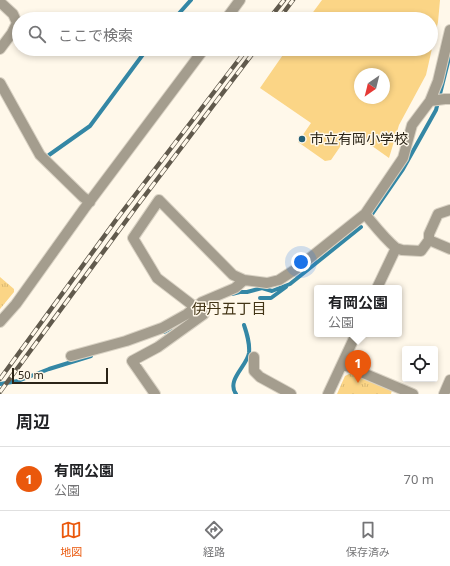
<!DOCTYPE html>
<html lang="ja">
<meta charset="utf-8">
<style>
:root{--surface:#fff;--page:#f2f2f2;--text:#202124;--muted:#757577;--line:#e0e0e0;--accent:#ea580c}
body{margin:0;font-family:"Noto Sans","Noto Sans JP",sans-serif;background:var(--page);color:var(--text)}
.controls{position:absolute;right:12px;bottom:12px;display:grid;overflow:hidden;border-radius:4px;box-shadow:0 2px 6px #0003}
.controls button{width:36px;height:36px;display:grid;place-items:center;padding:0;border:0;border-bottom:1px solid var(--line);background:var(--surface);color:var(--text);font:20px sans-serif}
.compass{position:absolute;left:354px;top:68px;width:36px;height:36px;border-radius:50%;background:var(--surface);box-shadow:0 2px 6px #0003;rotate:215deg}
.scale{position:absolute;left:12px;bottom:10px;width:96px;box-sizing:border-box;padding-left:4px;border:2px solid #2b2417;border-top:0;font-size:11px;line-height:14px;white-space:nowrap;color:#2b2417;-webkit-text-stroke:3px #fff8ea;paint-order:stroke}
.you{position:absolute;left:301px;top:262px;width:14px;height:14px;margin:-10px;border:3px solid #fff;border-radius:50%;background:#1a73e8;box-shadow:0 0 0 6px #1a73e833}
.badge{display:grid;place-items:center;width:26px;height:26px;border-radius:50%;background:var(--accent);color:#fff;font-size:13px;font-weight:700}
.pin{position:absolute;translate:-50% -33px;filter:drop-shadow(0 1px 2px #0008)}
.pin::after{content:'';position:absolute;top:21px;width:14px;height:12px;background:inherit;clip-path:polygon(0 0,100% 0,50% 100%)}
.popup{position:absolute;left:314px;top:285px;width:88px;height:52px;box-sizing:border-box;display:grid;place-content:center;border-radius:4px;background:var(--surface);filter:drop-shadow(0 1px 3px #0005);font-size:13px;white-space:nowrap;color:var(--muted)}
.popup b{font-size:15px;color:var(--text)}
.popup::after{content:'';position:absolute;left:50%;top:100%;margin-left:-8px;border:8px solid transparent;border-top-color:var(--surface)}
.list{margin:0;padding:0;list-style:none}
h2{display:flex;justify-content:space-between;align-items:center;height:52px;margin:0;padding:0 16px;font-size:17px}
h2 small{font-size:13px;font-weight:400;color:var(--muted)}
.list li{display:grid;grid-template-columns:26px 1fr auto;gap:12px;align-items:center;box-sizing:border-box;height:64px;padding:0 16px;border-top:1px solid var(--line)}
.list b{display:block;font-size:15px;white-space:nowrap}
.list p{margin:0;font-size:13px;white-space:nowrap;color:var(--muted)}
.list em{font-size:13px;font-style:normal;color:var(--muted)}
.icon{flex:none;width:22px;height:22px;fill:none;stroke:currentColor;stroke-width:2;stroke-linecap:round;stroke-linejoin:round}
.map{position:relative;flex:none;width:450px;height:394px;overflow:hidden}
.search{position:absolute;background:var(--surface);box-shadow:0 2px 6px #0003;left:12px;right:12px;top:12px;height:44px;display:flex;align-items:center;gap:10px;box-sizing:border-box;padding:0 14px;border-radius:22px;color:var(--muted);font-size:15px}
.sheet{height:116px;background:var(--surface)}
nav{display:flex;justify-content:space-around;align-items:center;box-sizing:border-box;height:56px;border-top:1px solid var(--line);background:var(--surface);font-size:11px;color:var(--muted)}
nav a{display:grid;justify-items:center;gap:2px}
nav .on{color:var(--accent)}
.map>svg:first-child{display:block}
.grass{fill:#fbd586;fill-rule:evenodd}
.park{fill:url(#park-tufts)}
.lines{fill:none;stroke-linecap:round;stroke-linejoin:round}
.stream{stroke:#3487a5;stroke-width:4}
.minor-casing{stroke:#d9d2c4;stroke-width:12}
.minor{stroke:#a49d8e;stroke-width:10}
.rail-casing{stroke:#615a4d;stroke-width:4.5}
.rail{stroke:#fff8ea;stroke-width:3;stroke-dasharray:9;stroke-linecap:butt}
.poi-dot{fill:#235e76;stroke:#fff8ea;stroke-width:1.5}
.labels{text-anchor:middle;stroke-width:3;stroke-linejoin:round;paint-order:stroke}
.poi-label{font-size:14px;fill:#2b2417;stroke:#fff8ea;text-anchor:start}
.neighbourhood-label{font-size:15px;fill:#433516;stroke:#fff8ea}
</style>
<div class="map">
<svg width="450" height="394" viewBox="0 0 450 394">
<defs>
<pattern id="park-tufts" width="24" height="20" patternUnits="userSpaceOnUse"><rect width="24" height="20" fill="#fbd586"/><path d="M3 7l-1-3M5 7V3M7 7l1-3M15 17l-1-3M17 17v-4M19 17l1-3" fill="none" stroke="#d7b773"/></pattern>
</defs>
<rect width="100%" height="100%" fill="#fff8ea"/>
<path class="grass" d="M322,0H440L438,22L426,75L399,125L389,158L351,131L331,160L325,161L298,142L311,123L260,88L287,49H431V19H308ZM360,74H384V98H360Z"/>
<path class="park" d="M0,277L14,289V292L0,309Z
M351,373L392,390L391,394H337L345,376Z"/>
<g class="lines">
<path class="stream" d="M174,19L191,0
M49,155L90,126L147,49
M372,214L403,169L436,110L450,54
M232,294L240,292H247L262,288L272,291L290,284L361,227
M260,298H271L286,287
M164,332L177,325
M0,384L18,381L49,369L91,356
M236,394C226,380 247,366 249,353C250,343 247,334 244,325"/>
<defs>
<path id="minor" d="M0,2L13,14L17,23L12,33L0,49
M226,19L240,0
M0,83L40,155L83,197L90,202
M430,101L438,81L450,30
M365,214C375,226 384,238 396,248
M429,240V234L438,214L450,210
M377,288L396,248L402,250L421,251L429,240L450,249
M0,322L16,304L84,209L204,49
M71,356L126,341L162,328L187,314L202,302L235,288L244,280
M254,357V371L260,377L291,394
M342,364L413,394
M155,394L132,361L158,347L204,314L157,278L133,238L159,200L233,275L244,280L267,283L279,280L296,269L365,214L403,158L412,125L430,101L445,99H450
M328,394L356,334
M444,394L450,380"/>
</defs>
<use href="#minor" class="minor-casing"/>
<use href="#minor" class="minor"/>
<defs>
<path id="rail" d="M269,19L284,0
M279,19L293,0
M0,379L116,220L247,49
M0,392L137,206L256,49"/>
</defs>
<use href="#rail" class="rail-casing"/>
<use href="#rail" class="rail"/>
</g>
<circle class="poi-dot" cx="302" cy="139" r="4"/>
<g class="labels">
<g class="poi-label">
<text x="310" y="144">市立有岡小学校</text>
</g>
<g class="neighbourhood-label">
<text x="229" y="314">伊丹五丁目</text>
</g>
</g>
</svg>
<div class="controls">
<button><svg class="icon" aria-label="locate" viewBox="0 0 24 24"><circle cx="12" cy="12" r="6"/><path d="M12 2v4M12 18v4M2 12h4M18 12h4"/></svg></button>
</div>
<svg class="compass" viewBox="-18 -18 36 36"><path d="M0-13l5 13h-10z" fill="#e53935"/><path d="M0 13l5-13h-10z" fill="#757577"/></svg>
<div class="scale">50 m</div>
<div class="you"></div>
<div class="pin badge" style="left:358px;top:383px">1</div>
<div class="popup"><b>有岡公園</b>公園</div>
<div class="search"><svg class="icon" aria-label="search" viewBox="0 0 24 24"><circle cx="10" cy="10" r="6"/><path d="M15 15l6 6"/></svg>ここで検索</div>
</div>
<section class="sheet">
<h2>周辺<small></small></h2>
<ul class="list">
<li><span class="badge">1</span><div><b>有岡公園</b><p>公園</p></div><em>70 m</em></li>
</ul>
</section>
<nav>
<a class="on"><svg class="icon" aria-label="map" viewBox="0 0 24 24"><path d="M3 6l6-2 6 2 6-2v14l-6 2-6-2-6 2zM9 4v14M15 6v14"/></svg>地図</a>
<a><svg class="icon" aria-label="directions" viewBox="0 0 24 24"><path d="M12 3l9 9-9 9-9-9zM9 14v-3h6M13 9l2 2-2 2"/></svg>経路</a>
<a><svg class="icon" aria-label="saved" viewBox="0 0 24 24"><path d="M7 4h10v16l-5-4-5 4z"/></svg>保存済み</a>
</nav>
